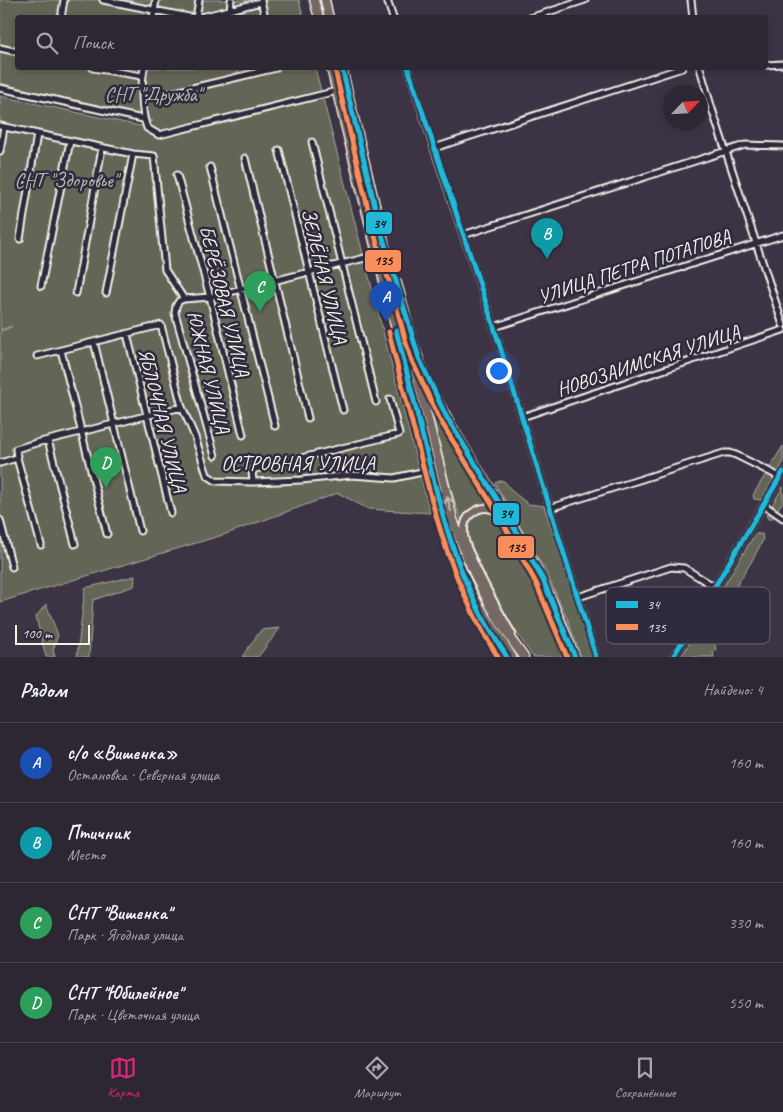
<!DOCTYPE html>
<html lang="ru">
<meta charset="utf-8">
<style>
:root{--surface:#2d2733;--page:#352f3b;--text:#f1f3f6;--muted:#a7a5ac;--line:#48444e;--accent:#db2777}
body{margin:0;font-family:Caveat,sans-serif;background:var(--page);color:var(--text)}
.compass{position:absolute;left:663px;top:85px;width:45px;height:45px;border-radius:50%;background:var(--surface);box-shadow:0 2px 8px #0003;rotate:65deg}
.scale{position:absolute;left:15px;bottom:12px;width:75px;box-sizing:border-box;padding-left:5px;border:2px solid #f4f1e8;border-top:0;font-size:14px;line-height:18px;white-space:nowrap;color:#f4f1e8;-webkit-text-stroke:4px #2f2a3d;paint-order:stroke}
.you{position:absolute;left:498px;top:370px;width:18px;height:18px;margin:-12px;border:4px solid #fff;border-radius:50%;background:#1a73e8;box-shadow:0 0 0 8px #1a73e833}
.badge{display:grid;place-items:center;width:32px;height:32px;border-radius:50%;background:var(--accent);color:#fff;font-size:16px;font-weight:700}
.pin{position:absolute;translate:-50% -41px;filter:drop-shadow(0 1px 2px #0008)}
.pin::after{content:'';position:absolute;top:26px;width:18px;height:15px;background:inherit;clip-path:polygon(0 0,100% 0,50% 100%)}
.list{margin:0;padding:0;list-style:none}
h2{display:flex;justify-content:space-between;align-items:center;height:65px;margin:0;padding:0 20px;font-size:21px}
h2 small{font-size:16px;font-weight:400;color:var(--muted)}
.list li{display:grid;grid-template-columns:32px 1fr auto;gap:15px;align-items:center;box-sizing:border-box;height:80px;padding:0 20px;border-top:1px solid var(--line)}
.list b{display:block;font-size:19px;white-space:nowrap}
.list p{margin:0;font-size:16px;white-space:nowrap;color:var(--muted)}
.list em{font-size:16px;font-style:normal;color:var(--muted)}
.icon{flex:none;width:28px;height:28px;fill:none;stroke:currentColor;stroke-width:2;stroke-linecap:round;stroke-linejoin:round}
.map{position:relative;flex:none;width:783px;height:657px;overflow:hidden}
.search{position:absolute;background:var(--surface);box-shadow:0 2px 8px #0003;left:15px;right:15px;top:15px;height:55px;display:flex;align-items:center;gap:12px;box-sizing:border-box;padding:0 18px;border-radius:5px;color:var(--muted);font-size:19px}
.sheet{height:385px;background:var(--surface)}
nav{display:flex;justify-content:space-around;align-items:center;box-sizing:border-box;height:70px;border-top:1px solid var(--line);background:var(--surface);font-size:14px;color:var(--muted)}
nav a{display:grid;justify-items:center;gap:2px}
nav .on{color:var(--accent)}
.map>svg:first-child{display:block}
.green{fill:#646557;stroke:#acaba0}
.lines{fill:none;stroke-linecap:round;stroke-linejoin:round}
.minor-casing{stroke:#f4f1e8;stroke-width:9}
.major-casing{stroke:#f4f1e8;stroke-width:10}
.highway-casing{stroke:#f4f1e8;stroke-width:11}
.minor{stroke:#2f2a3d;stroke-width:5}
.major{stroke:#766964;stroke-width:6}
.highway{stroke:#766964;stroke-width:8}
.bus-1-casing{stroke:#2f2a3d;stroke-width:9}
.bus-2-casing{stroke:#2f2a3d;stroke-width:9}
.bus-1{stroke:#20b9da;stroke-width:5}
.bus-2{stroke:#fa8e5a;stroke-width:5}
.oneway{stroke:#c2bbb3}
.labels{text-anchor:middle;stroke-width:5;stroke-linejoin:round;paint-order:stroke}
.park-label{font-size:20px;fill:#bab9ae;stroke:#2f2a3d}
.street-label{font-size:20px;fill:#f4f1e8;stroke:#2f2a3d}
.key{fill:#2f2a3d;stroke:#6a6670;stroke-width:1}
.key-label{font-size:14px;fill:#f4f1e8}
.line-badge{stroke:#2f2a3d;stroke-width:2}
.pale-badge-label{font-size:14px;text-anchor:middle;font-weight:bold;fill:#111}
</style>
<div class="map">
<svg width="783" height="657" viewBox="0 0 783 657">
<rect width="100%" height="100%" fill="#3c3444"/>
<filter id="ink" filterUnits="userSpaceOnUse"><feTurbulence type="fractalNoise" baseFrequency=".02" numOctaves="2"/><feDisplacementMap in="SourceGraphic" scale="10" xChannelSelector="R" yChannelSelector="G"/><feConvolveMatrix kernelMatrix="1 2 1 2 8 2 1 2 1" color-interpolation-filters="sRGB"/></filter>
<g filter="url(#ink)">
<path class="green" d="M0,0H299L303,17L18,18V68H315L430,513L368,509L338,493L226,534L0,602V331L7,329L12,326L0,330V96L140,126L153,121L0,83Z
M421,370L445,421L496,505C478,503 472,506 461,520L453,497Z
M783,446V463L761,500L754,499L753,495Z
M500,481H504L513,492L528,504L544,506L594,657H581L567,618L546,572L495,483Z
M783,487V501L772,519H768L766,515Z
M482,512C487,511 493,512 497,515C505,521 510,532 515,540C537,577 554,616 569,657H533C511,626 492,592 476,557C472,548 466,537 467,528C468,519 475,515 482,512Z
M755,534H762L763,540L753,559L724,606L727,618L714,640L716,650L713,652L714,657H681Z
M135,576L134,586L93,600L89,657H77L85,588Z
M46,604L58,635L53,650L55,657H46L36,617Z
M280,628L258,657H242L261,630Z"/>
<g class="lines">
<defs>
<path id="minor" d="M103,0L194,18
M261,0L265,18
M387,0L393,18
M691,0L693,18
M230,10L231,0
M61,18L64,0
M153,18L156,0
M196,18L199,0
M197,18L261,2
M530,18L585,0
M0,48L18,52
M766,65L783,64
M93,68L142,76
M144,68C141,84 141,113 147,128L159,135L337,91
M408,68L434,148L494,327L596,657
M700,68L712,109L783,325
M0,88L143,119
M142,92L167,94L276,68
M0,126L133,154L154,156L165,270L184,299
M312,142L376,402
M434,148L682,68
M279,150L343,410
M0,151L4,127
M245,158L308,418
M210,167L275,426
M177,175L210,297L243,435
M463,235L745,145L783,146
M20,239L37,134
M41,286L70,141
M76,293L102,148
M106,293L133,154
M494,327L783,235
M127,334L171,513
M94,342L140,531
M61,350L107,534
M37,356L161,325L182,407L195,437L207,475L216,481L253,482L301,480L352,475L394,478L431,470
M522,417L783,330
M48,440L75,544
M215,456L175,313L176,306L179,301L184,299L210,297L377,255
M0,463L17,458
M253,482L252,470L399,434L390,399
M764,505L783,518
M550,508L724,453H730L736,455L774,474L779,478
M0,520L12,567
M41,545L17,458L16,449L36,443L182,407
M578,597L671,567L684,568L715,587
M673,657L783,472"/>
<path id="major" d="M397,282C403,301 407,321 413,340C419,360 427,378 436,396C457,438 484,476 508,517C535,561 558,608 575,657
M507,523C502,515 496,508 486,508C481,508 476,510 472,513C467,517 464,523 464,530C463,539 467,548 471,556C482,583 497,608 512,634
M476,605L484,621L507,657"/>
<path id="highway" d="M314,0L319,18
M325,0L329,18
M331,68L388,298L445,523L462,572L477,602L512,657
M342,68L397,296L453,519C469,569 492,615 524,657"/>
</defs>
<use href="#minor" class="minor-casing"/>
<use href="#major" class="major-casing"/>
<use href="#highway" class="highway-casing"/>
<use href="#minor" class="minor"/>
<use href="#major" class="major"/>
<use href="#highway" class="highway"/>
<defs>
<path id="bus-1" d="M342,68L380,228L419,358L446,416L508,517L543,580L575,657
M408,68L494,327L596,657
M396,330C405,365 414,399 422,434C437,493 450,553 478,608C486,625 497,641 507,657
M673,657L783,472"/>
<path id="bus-2" d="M335,70L373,230L393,294L406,343L412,361L440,420L502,521L536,583L567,657
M389,332C397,367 407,403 416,438C435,518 453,587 498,657"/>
</defs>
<use href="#bus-1" class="bus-1-casing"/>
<use href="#bus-2" class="bus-2-casing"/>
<use href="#bus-1" class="bus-1"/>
<use href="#bus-2" class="bus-2"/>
</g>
<defs><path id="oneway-shaft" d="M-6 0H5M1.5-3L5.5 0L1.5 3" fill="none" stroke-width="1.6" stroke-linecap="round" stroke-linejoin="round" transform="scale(1.25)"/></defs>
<use class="oneway" href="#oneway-shaft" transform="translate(449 504) rotate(-105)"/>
</g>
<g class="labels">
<g class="park-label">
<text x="153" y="101">СНТ "Дружба"</text>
<text x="66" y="187">СНТ "Здоровье"</text>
</g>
<g class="street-label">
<text transform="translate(634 266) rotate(-18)" y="7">УЛИЦА ПЕТРА ПОТАПОВА</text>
<text transform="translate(325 276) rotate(76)" y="7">ЗЕЛЁНАЯ УЛИЦА</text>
<text transform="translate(225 301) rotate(76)" y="7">БЕРЁЗОВАЯ УЛИЦА</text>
<text transform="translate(648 360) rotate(-18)" y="7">НОВОЗАИМСКАЯ УЛИЦА</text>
<text transform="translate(209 372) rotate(76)" y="7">ЮЖНАЯ УЛИЦА</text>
<text transform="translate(163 420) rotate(76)" y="7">ЯБЛОЧНАЯ УЛИЦА</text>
<text x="298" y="470">ОСТРОВНАЯ УЛИЦА</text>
</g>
</g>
<rect x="606" y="587" width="164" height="57" rx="8" class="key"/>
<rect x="616" y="601" width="22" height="7" fill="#20b9da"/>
<rect x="616" y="624" width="22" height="6" fill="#fa8e5a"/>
<g class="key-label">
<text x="647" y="609">34</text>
<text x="647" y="632">135</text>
</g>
<g class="line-badge">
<rect x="365" y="211" width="28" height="24" rx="5" fill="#20b9da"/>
<rect x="364" y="249" width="38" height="24" rx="5" fill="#fa8e5a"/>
<rect x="492" y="502" width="28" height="24" rx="5" fill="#20b9da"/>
<rect x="497" y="535" width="38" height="24" rx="5" fill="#fa8e5a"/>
</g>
<g class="pale-badge-label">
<text x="379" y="228">34</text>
<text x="383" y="265">135</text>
<text x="506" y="518">34</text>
<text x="516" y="552">135</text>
</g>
</svg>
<svg class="compass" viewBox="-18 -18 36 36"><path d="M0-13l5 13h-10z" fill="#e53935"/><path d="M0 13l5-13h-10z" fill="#a7a5ac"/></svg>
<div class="scale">100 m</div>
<div class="you"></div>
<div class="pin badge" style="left:386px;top:322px;background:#1a4fb4">A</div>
<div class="pin badge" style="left:547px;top:259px;background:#0f9aa8">B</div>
<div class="pin badge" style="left:260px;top:312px;background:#2e9e5b">C</div>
<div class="pin badge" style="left:106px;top:488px;background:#2e9e5b">D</div>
<div class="search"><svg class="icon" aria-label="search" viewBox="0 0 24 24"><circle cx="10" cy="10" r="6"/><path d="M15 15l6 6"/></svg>Поиск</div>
</div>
<section class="sheet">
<h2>Рядом<small>Найдено: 4</small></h2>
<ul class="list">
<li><span class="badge" style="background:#1a4fb4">A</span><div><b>с/о «Вишенка»</b><p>Остановка · Северная улица</p></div><em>160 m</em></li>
<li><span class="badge" style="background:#0f9aa8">B</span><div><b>Птичник</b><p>Место</p></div><em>160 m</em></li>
<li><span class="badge" style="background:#2e9e5b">C</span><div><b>СНТ &quot;Вишенка&quot;</b><p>Парк · Ягодная улица</p></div><em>330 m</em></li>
<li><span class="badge" style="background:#2e9e5b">D</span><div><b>СНТ &quot;Юбилейное&quot;</b><p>Парк · Цветочная улица</p></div><em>550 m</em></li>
</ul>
</section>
<nav>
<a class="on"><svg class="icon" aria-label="map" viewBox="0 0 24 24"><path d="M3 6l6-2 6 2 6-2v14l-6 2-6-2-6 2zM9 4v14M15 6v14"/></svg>Карта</a>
<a><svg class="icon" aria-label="directions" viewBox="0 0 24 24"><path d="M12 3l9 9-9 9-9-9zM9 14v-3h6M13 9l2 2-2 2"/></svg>Маршрут</a>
<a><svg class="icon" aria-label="saved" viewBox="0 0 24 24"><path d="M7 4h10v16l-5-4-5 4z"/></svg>Сохранённые</a>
</nav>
